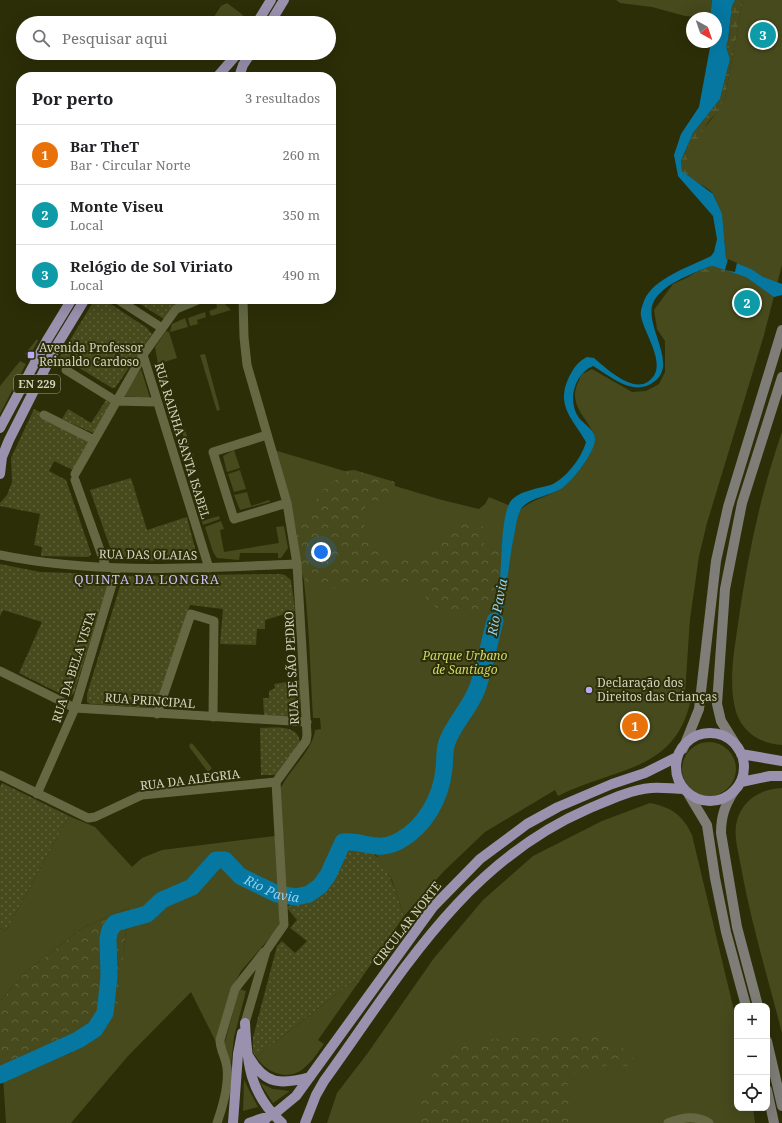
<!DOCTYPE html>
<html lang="pt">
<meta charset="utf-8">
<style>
:root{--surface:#fff;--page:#f6f6f6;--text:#202124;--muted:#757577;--line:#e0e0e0;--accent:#655f83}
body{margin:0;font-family:"Noto Serif",serif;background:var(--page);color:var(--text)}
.controls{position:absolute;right:12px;bottom:12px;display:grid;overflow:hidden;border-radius:8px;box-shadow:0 4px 16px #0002}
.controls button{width:36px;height:36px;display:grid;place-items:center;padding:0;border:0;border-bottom:1px solid var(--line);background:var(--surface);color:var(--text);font:20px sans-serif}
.compass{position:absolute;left:686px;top:12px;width:36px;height:36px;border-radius:50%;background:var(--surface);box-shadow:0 4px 16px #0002;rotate:140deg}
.you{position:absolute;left:321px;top:552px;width:14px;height:14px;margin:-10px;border:3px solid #fff;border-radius:50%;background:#1a73e8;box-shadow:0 0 0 6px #1a73e833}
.badge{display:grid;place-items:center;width:26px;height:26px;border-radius:50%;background:var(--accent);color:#fff;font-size:13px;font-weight:700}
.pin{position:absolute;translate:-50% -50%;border:2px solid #fff;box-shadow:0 1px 4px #0006}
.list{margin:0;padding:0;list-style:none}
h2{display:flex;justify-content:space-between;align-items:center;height:52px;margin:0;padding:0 16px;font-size:17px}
h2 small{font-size:13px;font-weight:400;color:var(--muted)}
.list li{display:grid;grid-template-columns:26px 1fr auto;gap:12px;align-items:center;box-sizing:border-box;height:60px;padding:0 16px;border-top:1px solid var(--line)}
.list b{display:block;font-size:15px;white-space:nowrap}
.list p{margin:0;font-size:13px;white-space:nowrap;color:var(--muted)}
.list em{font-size:13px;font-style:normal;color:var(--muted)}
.icon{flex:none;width:22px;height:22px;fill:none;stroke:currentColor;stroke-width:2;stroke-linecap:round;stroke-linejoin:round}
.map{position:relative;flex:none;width:782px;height:1123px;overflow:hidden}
.search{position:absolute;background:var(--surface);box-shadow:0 4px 16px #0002;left:16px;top:16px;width:320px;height:44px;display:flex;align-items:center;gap:10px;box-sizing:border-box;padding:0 14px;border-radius:22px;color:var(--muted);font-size:15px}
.panel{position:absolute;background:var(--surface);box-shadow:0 4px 16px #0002;left:16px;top:72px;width:320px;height:232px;border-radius:16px}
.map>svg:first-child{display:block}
.green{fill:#474a1c}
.forest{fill:url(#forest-crowns)}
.wetland{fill:url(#wetland-marsh)}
.garden{fill:url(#garden-dots)}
.water{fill:#0677a1}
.pier{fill:#2c2e08}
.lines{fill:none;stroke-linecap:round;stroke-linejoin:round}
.river{stroke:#0677a1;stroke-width:17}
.street{stroke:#656843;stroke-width:9}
.secondary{stroke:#7f7d78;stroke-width:10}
.primary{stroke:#9991ae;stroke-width:10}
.poi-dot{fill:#b9abf7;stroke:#2c2e08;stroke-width:1.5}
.labels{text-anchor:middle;stroke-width:4;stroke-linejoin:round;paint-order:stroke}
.shield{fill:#2c2e08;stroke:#a0a389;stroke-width:1}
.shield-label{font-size:11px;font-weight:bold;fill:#d2d5c0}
.poi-label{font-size:12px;fill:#d2d5c0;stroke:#2c2e08;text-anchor:start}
.street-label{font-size:12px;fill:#d2d5c0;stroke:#2c2e08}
.park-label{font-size:12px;font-style:italic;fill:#d0d866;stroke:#2c2e08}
.neighbourhood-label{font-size:13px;letter-spacing:1px;fill:#c8bef7;stroke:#2c2e08}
.water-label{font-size:13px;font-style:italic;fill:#8fd1f4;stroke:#2c2e08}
</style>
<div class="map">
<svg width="782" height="1123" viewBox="0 0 782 1123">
<defs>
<pattern id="forest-crowns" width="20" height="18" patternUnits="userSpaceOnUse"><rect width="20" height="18" fill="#474a1c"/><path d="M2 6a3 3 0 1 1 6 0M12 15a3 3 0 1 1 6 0" fill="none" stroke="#61633b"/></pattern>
<pattern id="wetland-marsh" width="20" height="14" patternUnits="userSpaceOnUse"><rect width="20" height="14" fill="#474a1c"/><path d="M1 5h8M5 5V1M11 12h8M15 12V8" fill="none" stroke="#61633b"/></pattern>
<pattern id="garden-dots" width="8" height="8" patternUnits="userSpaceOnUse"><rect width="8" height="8" fill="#474a1c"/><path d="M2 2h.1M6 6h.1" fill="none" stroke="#61633b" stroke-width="1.8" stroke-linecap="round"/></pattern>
</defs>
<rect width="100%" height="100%" fill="#2c2e08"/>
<path class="green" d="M616,0H712L710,18L685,16L652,7L620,3Z
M743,0H782V265L764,335L707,523L699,556L690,619L685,693L692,694C678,773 617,766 558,796L555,790L485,832L444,871L404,916L392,880L370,845C362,839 351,837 342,840C324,861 325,904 284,888L280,790C288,770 313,751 315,730L321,729L320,718H313C310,665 309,612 301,559C296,522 286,486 274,450L442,500L479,509L485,504L489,497L520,510C534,497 555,496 568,483C576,474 599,448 594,436C589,420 575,412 575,394C575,388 579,380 582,374L592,369L632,392L646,391L659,384L665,372V341L657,329L654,310L673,284L728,259L725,260C727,248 720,204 713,194C705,183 681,180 685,162C691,136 715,121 725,98Z
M227,3L243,15L239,23H210L221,6Z
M216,302L225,304L231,310L211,316L209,311L217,308Z
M205,312L206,317L197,320L198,324L190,326L188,318Z
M185,318L188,327L170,332L172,324Z
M166,331L169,332L177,358L158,364L155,347Z
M37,339L38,341L29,357L25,354Z
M205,354L220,410L217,411L200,355Z
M20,361L26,364L0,414V386Z
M158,368L175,424L171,425L155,369Z
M141,369L150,398L123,396Z
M185,428L191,453H193L194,458L191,459L181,429Z
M782,432V745C761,744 743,733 736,712C728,684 734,652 738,624C747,559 760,495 782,432Z
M234,450L240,468L227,472L223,456Z
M187,467L205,520L219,516L220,519L203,525L186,468Z
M240,470L246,489L234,492L228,474Z
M247,492L251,506L269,500L270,502L240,510L234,495Z
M221,521L224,529L220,530L224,552L279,543L276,527L284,526L288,548L281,558H278V553H240L239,560L217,558L213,552L205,527Z
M682 769a27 27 0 1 1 54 0a27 27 0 1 1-54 0Z
M192,743L212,768L208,772L190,748L189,745Z
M782,788V1033C768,978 751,923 741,867C739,854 734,838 736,825C740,801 760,789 782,788Z
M650,803C671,807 683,815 692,835L737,1023V1108H753L755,1123H327L337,1093L367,1054L434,958L483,900L533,856L602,821Z
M69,816L95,827L132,867L142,858L162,850L275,836L280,920L278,927L274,933L241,971L230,992L216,1042L191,992L128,1056L71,1123H6L3,1077L71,1053L123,954L129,908L84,927L27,971L0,1001V928L6,931Z
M352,982L358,983L318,1040L324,1044C318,1052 312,1062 304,1068C288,1082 267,1073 256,1057Z
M239,989L246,991L234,1037L231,1064L224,1046Z
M244,1080L258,1107L243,1111Z
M260,1083L273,1089L290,1091L273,1103Z"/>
<path class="forest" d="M354,470L395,482L394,493C386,504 380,500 369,500L366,502C365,509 362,521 365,528C370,541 384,540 386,555C404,567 427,555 441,542C446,538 448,531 453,528C458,524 464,523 470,521L486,528L488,535L483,545L485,548L503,543L497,602C476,613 423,621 423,585L418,582L400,588L387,585L368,589L353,584L326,590L308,583L303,577L296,549L298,524L324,489L347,471Z
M129,908L123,954L121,998L103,1028L71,1053L0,1078V1001L27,971L84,927Z
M595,1033L624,1049L642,1068L612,1064L566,1076L572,1110V1123H413L416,1120C422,1101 431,1070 446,1056C471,1032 517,1040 549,1038C564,1037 579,1034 595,1033Z"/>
<path class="wetland" d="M735,0H743L725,98L719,110L708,122L688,154L685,169L693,181L682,171L681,162L693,133L720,99L730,59L726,47L728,40L732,6Z
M713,266L725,270L724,274C710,271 699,273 686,277L708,267Z"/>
<path class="garden" d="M95,299H103L147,328L152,334L115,388H112L68,361L64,368L56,363Z
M132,299H182L177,301L164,319Z
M106,400L112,404L93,433L62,419L68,409L91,423Z
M34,409L42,413L40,418L90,442L75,471L54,461L49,471L66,480L91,553V555L88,557L41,556L42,547L34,545L40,514L0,506V503L7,495L12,482L11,458Z
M131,478L147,530L187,517L195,548C196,555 192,558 186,561L120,560L113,556L90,490Z
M0,564L40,572L100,574L107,580L106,590L74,693L69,698L19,673L42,622L3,610L0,616Z
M280,574L285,575L291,580L295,611L265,620V629H257L256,645L220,644L223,609L190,605L154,708L90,704L87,702V694L120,586L125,576Z
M300,680C302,715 300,719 264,715L263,698H269V691L275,688L274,684Z
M260,728C274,728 298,724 300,742L278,775H261Z
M2,783L69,816L6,931L0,928V787Z
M348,845C384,843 395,889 404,916L358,983L352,982L256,1057L253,1052V1037L277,946L282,941L295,953L307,941L290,928L297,920L286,907C303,901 321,894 330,878C337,868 338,853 348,845Z"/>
<path class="water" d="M712,0H735L732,6L728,40L726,47L730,59L720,99L693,133L681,161L682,171L713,194L722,214L726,259L751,269L763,277L782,284V295L774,297L746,277L713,266L708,267C690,275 662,284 653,303C644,326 678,363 655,381C634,398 612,377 593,366C574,374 567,401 579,418C584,424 595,430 595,439C596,451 570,485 559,490C548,496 525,499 520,511C517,517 516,525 515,531C509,557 508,584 502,609C500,621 493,632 489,643C493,622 498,601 500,580C502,560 501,521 509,504C516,490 540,489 553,484C567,477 582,457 586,442C573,419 555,406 569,377C574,368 577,362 587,357L594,358C606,368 633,394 649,381C669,366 644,334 641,316C640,312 642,306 644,301C652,279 691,266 711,256L714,252L717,239L713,216L678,176L674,155L681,134L699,107L711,42H716V18H710Z"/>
<path class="pier" d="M728,259L737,263L735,272L725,270Z"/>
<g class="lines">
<path class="river" id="s1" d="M0,1075L78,1040L95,1029L105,1013L109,977L108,938L110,930L115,923L147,914L162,900L192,887L216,860H225L240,876L277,894L296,897L309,894L320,886L328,875L343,842C363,840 377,853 399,841C425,827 441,798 444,769C445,760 444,751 447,742C454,723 470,708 477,689C485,667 489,643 495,621"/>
<path class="street" d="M117,299L162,328
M200,299L176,309L143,355L209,568
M243,299L244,337L247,365L287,503L297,564L307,735L306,741L276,782L284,925L266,951L245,1023
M66,370L116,401L157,402
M44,415L94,440
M267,435L213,452L234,519L287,503
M75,474L143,355
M75,480L106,567
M0,555C97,575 199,568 297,564
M0,671L75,708L307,722
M157,714L191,614L214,621L213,717
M0,775L88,818L95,817L142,795L276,782
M37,794L75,708L117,568
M217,1123C223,1106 229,1085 227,1068C226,1058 220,1050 220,1040L235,989L264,952
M668,1123C682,1117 696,1115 709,1123"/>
<path class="secondary" d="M683,749L699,709L716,561L728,507L782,330
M739,750L721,721L717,704L725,589L742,503L782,377
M734,791C725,805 721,816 721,833L737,927L758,1006
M689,795L707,825L715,878L726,932L746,1006
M767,1041L782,1106
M767,1090L774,1123"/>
<path class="primary" d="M257,23L271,0
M270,23L284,0
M217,77L238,53
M239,77L243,65L251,53
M0,428L47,340L72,299
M0,474L2,457L9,440L57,345L85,299
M676 767a34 34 0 1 1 68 0a34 34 0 1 1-68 0Z
M741,754L782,761
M741,782L770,776H782
M245,1023C247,1064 250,1094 282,1123
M249,1057C265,1085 281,1085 310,1077
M260,1119L273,1115L296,1096L433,907L480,859L527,824L558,807L612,784L645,773L677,757
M233,1123L238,1054L242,1033
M249,1123L260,1119H266
M305,1123L316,1095L324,1081C400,976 463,863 588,809C607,801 629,790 651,788C662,787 673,789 684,789"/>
</g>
<g class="poi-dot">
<rect x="27" y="351" width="8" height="8" rx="2"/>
<circle cx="589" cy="690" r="4"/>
</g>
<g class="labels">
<rect class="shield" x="14" y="375" width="46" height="18" rx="3"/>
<g class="shield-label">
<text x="37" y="388">EN 229</text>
</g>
<g class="poi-label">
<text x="39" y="352">Avenida Professor<tspan x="39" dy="14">Reinaldo Cardoso</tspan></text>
<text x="597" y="687">Declaração dos<tspan x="597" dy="14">Direitos das Crianças</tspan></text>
</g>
<g class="street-label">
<text transform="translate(182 441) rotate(73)" y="4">RUA RAINHA SANTA ISABEL</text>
<text transform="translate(148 555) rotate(1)" y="4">RUA DAS OLAIAS</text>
<text transform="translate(74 667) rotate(-72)" y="4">RUA DA BELA VISTA</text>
<text transform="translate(292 668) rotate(-93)" y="4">RUA DE SÃO PEDRO</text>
<text transform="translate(150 701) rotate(4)" y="4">RUA PRINCIPAL</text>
<text transform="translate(190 780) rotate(-7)" y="4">RUA DA ALEGRIA</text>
<text transform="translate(407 924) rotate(-52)" y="4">CIRCULAR NORTE</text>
</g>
<g class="park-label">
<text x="465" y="660">Parque Urbano<tspan x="465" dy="14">de Santiago</tspan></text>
</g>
<g class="neighbourhood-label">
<text x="147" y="584">QUINTA DA LONGRA</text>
</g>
<g class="water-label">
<text transform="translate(497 607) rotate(-79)" y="5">Rio Pavia</text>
<text dy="5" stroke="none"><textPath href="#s1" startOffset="405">Rio Pavia</textPath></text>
</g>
</g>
</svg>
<div class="controls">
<button>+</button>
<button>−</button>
<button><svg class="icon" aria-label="locate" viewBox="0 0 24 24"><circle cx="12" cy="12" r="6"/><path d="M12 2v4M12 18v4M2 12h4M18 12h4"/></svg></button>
</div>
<svg class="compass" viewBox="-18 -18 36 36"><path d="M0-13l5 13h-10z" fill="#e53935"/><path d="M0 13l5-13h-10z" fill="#757577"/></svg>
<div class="you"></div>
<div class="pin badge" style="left:635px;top:726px;background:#e8710a">1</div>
<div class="pin badge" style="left:747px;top:303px;background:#0f9aa8">2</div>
<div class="pin badge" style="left:763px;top:35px;background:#0f9aa8">3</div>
<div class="search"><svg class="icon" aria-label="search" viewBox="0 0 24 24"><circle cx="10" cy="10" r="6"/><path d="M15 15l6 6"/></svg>Pesquisar aqui</div>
<section class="panel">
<h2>Por perto<small>3 resultados</small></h2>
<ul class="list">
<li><span class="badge" style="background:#e8710a">1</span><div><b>Bar TheT</b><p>Bar · Circular Norte</p></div><em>260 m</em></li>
<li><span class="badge" style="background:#0f9aa8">2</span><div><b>Monte Viseu</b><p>Local</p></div><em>350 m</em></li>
<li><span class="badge" style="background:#0f9aa8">3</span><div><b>Relógio de Sol Viriato</b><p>Local</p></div><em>490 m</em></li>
</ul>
</section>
</div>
